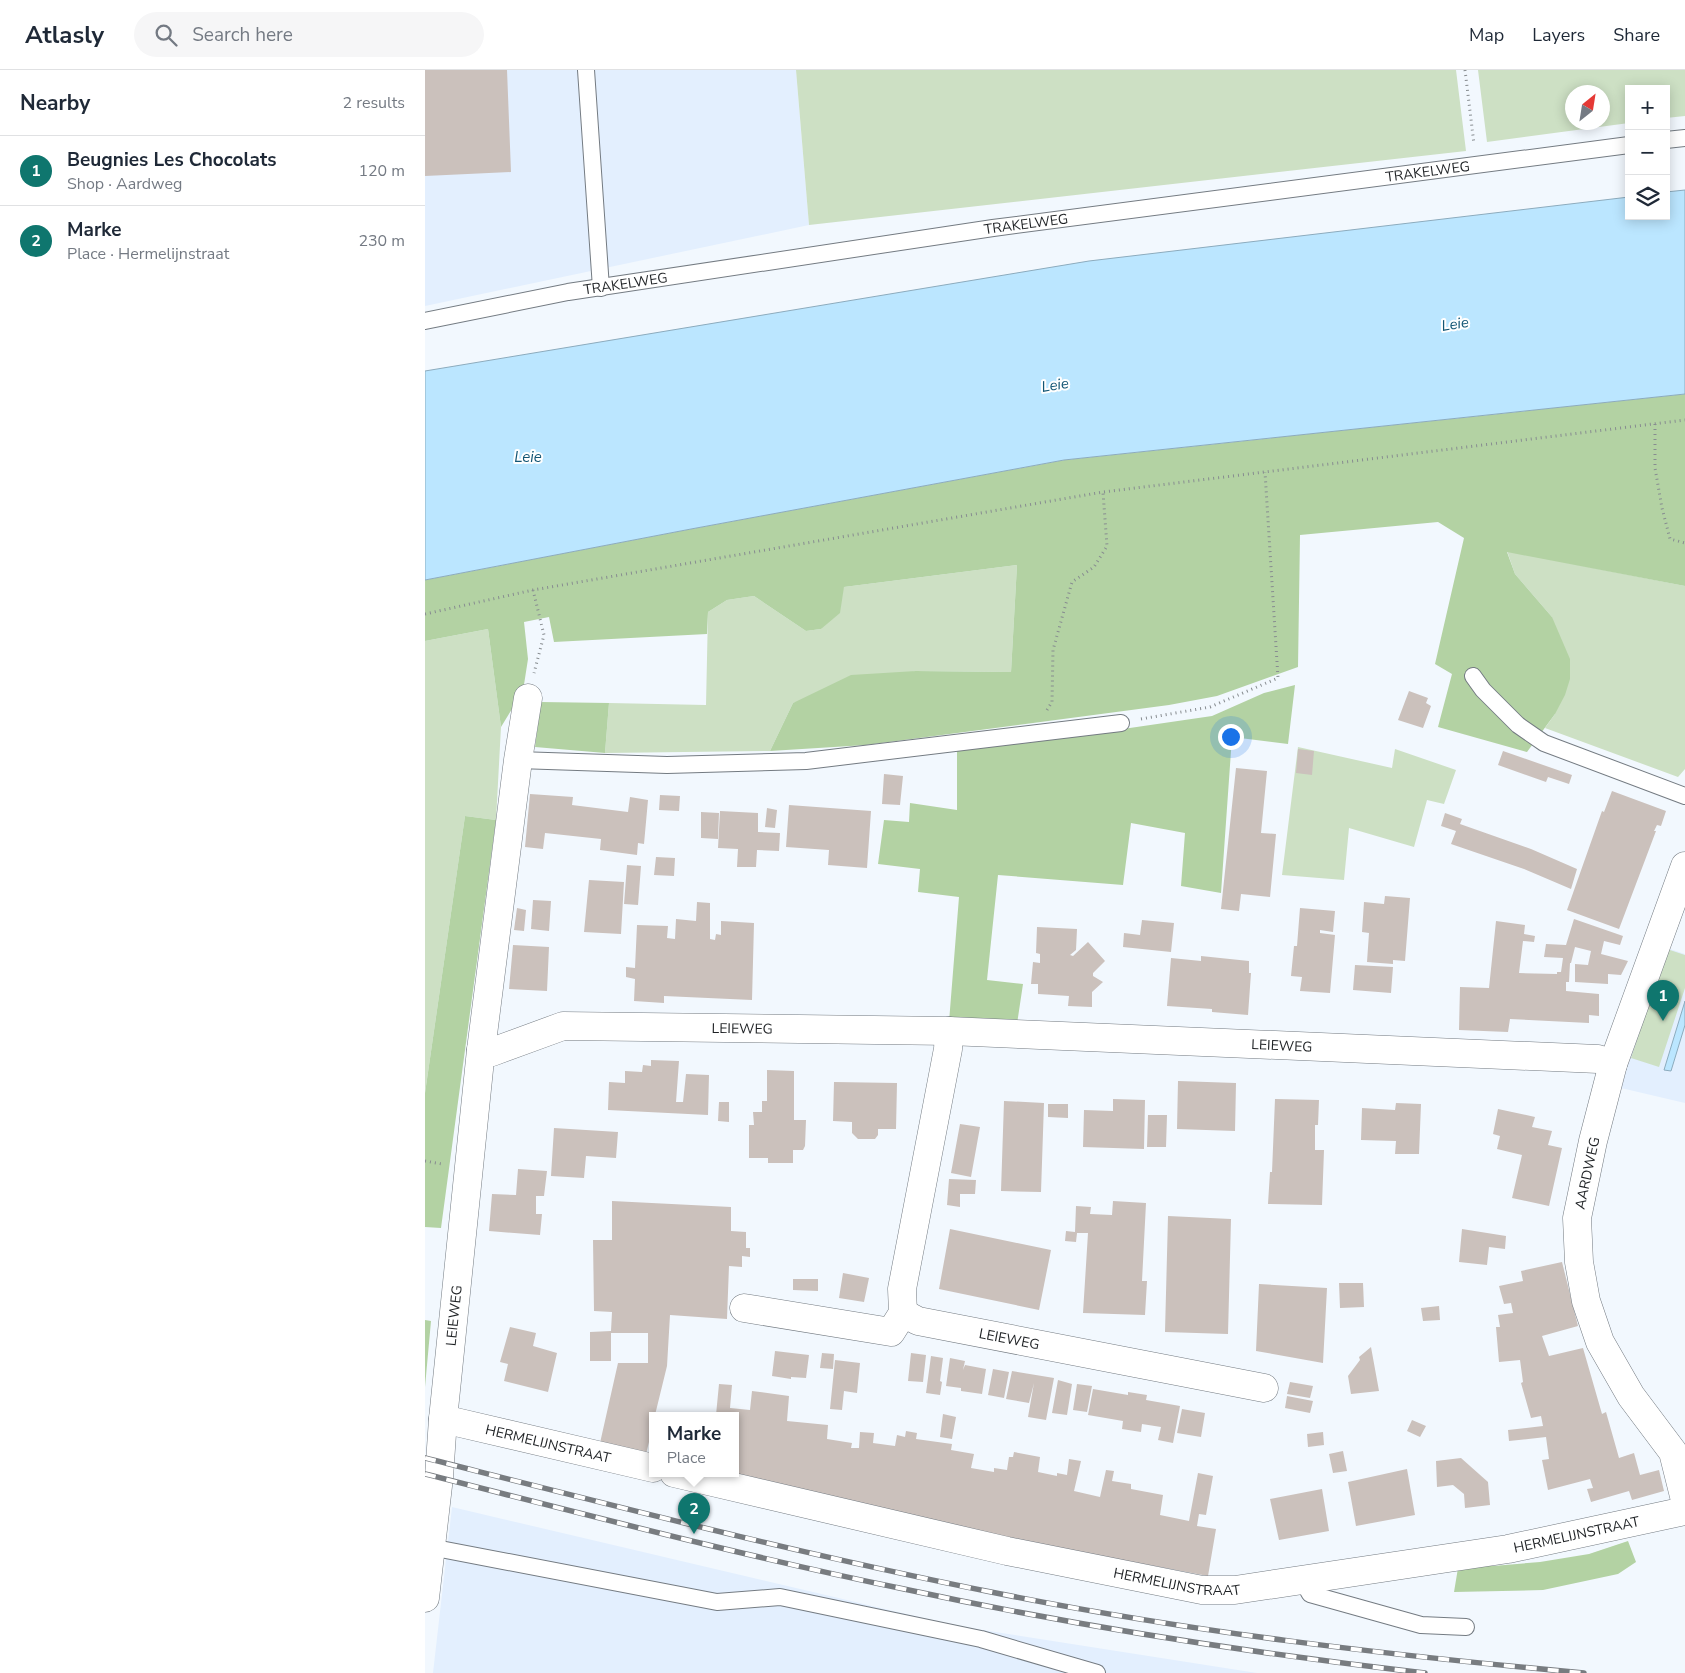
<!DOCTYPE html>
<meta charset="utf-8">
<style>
:root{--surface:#fff;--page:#f6f6f7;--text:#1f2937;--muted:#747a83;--line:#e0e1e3;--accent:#0f766e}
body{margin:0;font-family:"Nunito Sans",sans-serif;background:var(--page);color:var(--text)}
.controls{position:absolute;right:15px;top:15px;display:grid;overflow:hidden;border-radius:0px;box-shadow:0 2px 12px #0003}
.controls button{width:45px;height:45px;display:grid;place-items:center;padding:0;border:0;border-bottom:1px solid var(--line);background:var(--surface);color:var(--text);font:25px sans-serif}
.compass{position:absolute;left:1140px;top:15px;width:45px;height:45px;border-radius:50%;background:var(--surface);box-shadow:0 2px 12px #0003;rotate:30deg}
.you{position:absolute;left:805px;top:666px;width:18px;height:18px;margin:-12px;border:4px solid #fff;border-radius:50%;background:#1a73e8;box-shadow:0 0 0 8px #1a73e833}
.badge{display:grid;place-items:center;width:32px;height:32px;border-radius:50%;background:var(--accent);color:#fff;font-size:16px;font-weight:700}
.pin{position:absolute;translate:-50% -41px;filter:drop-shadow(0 1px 2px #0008)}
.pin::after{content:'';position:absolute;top:26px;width:18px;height:15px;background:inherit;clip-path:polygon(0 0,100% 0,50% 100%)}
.popup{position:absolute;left:224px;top:1342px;width:90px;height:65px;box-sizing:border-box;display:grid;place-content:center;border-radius:0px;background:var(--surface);filter:drop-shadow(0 1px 4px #0005);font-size:16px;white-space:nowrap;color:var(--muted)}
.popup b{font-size:19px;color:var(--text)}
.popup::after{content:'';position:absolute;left:50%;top:100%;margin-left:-10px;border:10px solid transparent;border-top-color:var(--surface)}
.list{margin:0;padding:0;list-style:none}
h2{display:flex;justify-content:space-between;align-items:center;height:65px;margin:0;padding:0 20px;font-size:21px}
h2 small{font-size:16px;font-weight:400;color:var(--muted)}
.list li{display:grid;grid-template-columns:32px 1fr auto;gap:15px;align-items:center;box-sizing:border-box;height:70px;padding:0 20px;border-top:1px solid var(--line)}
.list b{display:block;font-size:19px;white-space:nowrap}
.list p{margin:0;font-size:16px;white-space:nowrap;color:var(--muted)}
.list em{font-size:16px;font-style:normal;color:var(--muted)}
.icon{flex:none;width:28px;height:28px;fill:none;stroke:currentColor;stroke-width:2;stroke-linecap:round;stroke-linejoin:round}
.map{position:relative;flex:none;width:1260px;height:1603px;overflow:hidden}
header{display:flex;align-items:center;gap:30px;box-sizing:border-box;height:70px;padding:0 25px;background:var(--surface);border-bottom:1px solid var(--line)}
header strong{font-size:24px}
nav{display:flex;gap:28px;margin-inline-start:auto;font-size:18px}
.search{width:350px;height:45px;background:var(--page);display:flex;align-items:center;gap:12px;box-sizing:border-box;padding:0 18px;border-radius:28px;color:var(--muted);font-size:19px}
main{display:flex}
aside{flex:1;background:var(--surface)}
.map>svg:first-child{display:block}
.built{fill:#e3effe}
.green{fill:#cde0c4;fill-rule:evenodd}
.forest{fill:#b3d2a3}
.water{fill:#bbe6ff;stroke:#8cabbd}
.building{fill:#cbc1bc}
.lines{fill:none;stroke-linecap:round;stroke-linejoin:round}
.lane-casing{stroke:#747b82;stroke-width:18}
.street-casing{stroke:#747b82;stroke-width:29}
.path{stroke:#878c90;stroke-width:3;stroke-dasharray:1 4;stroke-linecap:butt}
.lane{stroke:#fff;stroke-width:16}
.street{stroke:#fff;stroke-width:28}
.rail-casing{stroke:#787c80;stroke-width:5.5}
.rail{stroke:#fff;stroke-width:4;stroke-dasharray:11;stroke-linecap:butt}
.labels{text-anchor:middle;stroke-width:4;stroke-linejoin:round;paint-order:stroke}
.street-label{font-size:14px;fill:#1e2124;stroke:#fff}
.water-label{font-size:15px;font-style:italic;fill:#125574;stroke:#fff}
</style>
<header>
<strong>Atlasly</strong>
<div class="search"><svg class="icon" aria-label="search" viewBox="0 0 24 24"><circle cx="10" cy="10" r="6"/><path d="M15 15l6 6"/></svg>Search here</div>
<nav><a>Map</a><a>Layers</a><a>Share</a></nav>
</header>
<main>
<aside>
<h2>Nearby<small>2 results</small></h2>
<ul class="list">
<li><span class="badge">1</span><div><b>Beugnies Les Chocolats</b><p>Shop · Aardweg</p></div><em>120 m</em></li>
<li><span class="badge">2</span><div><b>Marke</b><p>Place · Hermelijnstraat</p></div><em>230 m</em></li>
</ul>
</aside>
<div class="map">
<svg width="1260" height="1603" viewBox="0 0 1260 1603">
<rect width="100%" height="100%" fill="#f2f8fe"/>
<path class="built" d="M0,0H371L384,155L0,236Z
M1239,877L1260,884V1033L1196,1018Z
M27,1437L532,1556L832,1603H8Z"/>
<path class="green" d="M371,0H1031L1041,81L384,155Z
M1053,0H1260V46L1241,48V19H1204V53L1062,72ZM1178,22V52H1148V22Z
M1082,481L1260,516V699L1253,707L1120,658L1130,644L1127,547L1090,504Z
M592,495L586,602L491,601L368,633L345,681L180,683L184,633L281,635L283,542L302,530L329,526L381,561L396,559L419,517Z
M63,559L76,657L71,750L40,746L0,1023V571Z
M873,677L967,698L970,679L1031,700L1019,734L1002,730L989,777L924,758L919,810L857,805Z
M1242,879L1260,885V918L1234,997L1206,988Z"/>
<path class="forest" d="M1260,324V516L1082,482L1090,504L1127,547L1145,589V609L1140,625L1130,644L1102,682L1013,657L1027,604L1010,594L1039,468L1013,452L875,465L873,597L792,626L744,635L441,675L345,681L368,633L426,605L491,601L586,602L592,495L419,517L415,543L396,559L381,561L329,526L302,530L283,542L282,564L129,572L124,547L99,552L103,589L98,621L76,657L63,559L0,571V510L266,459L639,390Z
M870,615L863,674L807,667L796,823L756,816L760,763L706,753L698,815L573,805L562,910L598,914L592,954L524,952L534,827L493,822L495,799L453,794L459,750L484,752L485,733L532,740V679L602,673L787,646L839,623Z
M116,632L184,633L180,683L110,677Z
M40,746L71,750L16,1158L0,1157V1023Z
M0,1250L6,1251L0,1317Z
M1203,1471L1211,1492L1193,1504L1118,1520L1029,1522L1033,1498L1040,1496H1068L1115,1492L1164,1484Z"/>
<path class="water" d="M1260,120V324L639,390L266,459L0,510V301L664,191L1204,127V146H1241V122Z
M1260,931V955L1246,1001L1239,1000Z"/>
<path class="building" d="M0,0H82L86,102L0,106Z
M984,621L1003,628L1001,633L1006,636L998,658L973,650Z
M873,679L889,681L887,705L871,703Z
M1078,681L1147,705L1144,714L1123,707L1121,712L1073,695Z
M811,698L842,701L836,763L851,764L845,827L816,824L814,841L796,839Z
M459,704L478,706L475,735L457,734Z
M1187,721L1241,741L1236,756L1232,755L1229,761H1231L1194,859L1142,840L1177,741L1179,742Z
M105,724L148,727L147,735L203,742L205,727L223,730L219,774L213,773L212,785L175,780L176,769L120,763L118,779L100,777Z
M235,725L255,726L254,741L234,740Z
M364,735L446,741L442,798L403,795L404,780L361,777Z
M342,738L352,740L350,758L340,757Z
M295,741L333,743V762L355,763L354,781L332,780L331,797H312L313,779L293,778Z
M276,742L294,743L293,769L276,768Z
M1020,743L1037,749L1035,754L1106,779L1152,799L1146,819L1099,799L1026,774L1031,761L1016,756Z
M231,787L250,788L249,806L229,805Z
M202,795L216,796L213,835L199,834Z
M164,810L199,812L196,864L159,862Z
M960,826L985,828L980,891L968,890V894L942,892L944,863L937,862L939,832L959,834Z
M108,830L126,831L124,861L106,859Z
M272,832L285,833V869L290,870L291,864L296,865V851L329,853L327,930L239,926V933L209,931L210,909L201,907V897L210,898L212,855L243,856L242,868L250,869L251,849L271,851Z
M92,838L101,840L99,861L89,860Z
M875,838L910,841L908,862L895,860V863L910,865L905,923L875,921L877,907L866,906L869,876H872Z
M1149,849L1198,866L1195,875L1179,871L1176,884L1203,891L1196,905L1183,904V914L1150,912V894L1163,895L1166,881L1150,877L1146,893H1145L1144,912H1141V921L1174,924V946L1164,945V953L1085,949L1083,962L1034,960L1035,917L1064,918L1071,851L1100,855L1099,864L1110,866L1109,872L1098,871L1094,903L1132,904V902H1136L1138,888L1119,887L1121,874L1141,875Z
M717,850L749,853L746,882L698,877L699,863L715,865Z
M612,857L652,859L651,880L645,885L648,886L663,872L680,891L668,903V906L678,912L667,922V937L643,936L644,926L613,924V914H606L608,892L615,893V884L611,883Z
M88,875L124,877L122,921L84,919Z
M776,886L824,891V903H826L823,945L787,942V939L742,936L746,888L776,891Z
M930,895L968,897L966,923L928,920Z
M226,990L254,991L251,1032H258L261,1004L284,1005L283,1045L183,1040L184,1012L200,1013V1001L217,1002L218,995L226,996Z
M342,1000L369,1001V1050H381L380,1076L378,1080H368V1093H343V1088H324V1055H329L328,1042H337V1031H342Z
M753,1011L811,1013L810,1061L752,1059Z
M409,1012L472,1013L471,1059H453V1065L450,1069H433L427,1063V1052L408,1051Z
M688,1029L720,1030L719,1079L658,1077L659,1040L688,1041Z
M850,1029L894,1030L893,1055H890V1080H899L897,1135L843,1134L845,1102H847Z
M579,1031L619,1033L616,1122L576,1121Z
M294,1032H304V1052L293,1051Z
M971,1033L996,1034L994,1084H970L971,1071L936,1070L937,1038L970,1040Z
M623,1034H643V1048L623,1047Z
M1073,1039L1110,1047L1107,1057L1127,1061L1123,1075L1137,1078L1124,1136L1087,1128L1097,1085L1072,1079L1075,1066L1068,1064Z
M723,1045H742L741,1077H722Z
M535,1054L555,1057L546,1107L526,1103Z
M129,1058L193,1062L191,1088L161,1086L159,1108L126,1106Z
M93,1099L122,1101L119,1126H111V1144H117L115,1165L64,1161L67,1124L91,1125Z
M524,1109L551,1110L550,1124H535V1137L522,1135Z
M187,1131L306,1137V1161L321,1162V1178H325V1187L317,1186V1197L304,1196L302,1249L245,1245L242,1296L230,1345H228V1356L221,1384L175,1373L193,1293H223V1263H186V1291H165V1262L186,1261L187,1242L169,1241L168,1170H187Z
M688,1131L721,1133L717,1211H722L720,1245L658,1243L663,1163H652L651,1172L640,1171L641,1161L650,1162L651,1136L666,1137L665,1144L687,1145Z
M743,1146L806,1149L803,1264L740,1262Z
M525,1159L626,1180L614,1240L514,1219Z
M1037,1159L1081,1166L1080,1179L1064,1177L1062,1195L1034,1192Z
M1137,1192L1153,1256L1117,1266L1124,1286L1158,1278L1177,1344L1181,1342L1194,1388L1209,1383L1215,1405L1234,1400L1239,1421L1207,1430L1204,1421L1166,1432L1162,1419L1168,1418L1165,1409L1123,1420L1117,1390L1124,1389L1121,1367L1084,1371L1083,1360L1118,1356L1116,1346L1106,1348L1096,1313L1098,1312L1095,1290L1074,1292L1071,1257H1075L1073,1245L1088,1243L1086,1233L1079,1234L1074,1216L1098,1211L1096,1201Z
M418,1203L444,1208L439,1232L414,1228Z
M368,1209H393V1221L368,1220Z
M914,1213H938L939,1237L915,1238Z
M834,1214L902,1218L898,1293L831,1281Z
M1014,1236L1015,1250L998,1251L996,1238Z
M85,1257L111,1263L108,1276L132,1283L123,1322L79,1311L83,1294L75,1292Z
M946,1277L954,1321L926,1324L923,1306L935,1290L934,1287Z
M350,1281L384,1285L381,1308L366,1307V1309L347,1306Z
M397,1283L409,1284L408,1299L395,1298Z
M486,1283L501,1285L498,1312L483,1311Z
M506,1286L518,1288L515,1311L517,1312L515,1325L501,1323Z
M525,1288L540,1291L538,1300L540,1295L561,1299L557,1324L536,1321V1318L521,1316Z
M410,1290L435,1293L432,1323L419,1321L417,1340L405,1339Z
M568,1299L584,1302L579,1328L563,1325Z
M587,1301L629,1308L621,1350L603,1347L609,1313L604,1333L581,1329Z
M633,1310L647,1314L642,1345L627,1343Z
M865,1312L888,1316L885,1328L862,1324Z
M294,1314L307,1315L305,1338L325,1340L327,1321L364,1326L362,1351L403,1355L402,1369L427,1373L426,1378H434L435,1362L449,1363L448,1373L470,1376L472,1365L480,1367L481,1361L492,1363L491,1369L527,1374L526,1380L549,1384L546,1398L569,1402V1398L582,1400L584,1387H588L589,1382L615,1387L613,1402L632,1406V1403L642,1405L644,1389L656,1391L649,1421L675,1427L681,1400L689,1401L687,1411L706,1414V1419L738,1425L735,1445L764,1451L773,1403L788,1406L781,1445L774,1444L772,1456L791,1459L783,1506L601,1472L302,1403H310V1345H291Z
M652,1314L667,1316L662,1342L648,1340Z
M668,1319L703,1325V1322L722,1325L721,1330L755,1336L748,1373L733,1370L736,1357L717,1354L716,1362L697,1359L698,1351L663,1345Z
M862,1326L888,1331L885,1343L860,1338Z
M757,1339L780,1343L776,1367L752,1363Z
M518,1344L531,1347L527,1369L515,1367Z
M987,1350L1001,1356L995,1367L982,1361Z
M898,1362L899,1375L883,1377L882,1364Z
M918,1381L922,1401L908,1403L904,1384Z
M1036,1388L1063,1412L1065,1435L1040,1438L1039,1424L1028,1415L1012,1417L1011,1391Z
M982,1399L990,1445L931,1456L923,1412Z
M897,1419L904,1461L854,1470L845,1429Z"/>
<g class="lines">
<defs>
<g id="lane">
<path d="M161,0L176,218"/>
<path d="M1241,70L1260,68"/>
<path id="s1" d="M0,251L143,222L568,158L1204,75"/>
<path d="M1048,606L1058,620L1093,655L1119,673L1260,726"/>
<path d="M93,690L242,695L381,691L696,653"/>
<path d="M5,1477L292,1532L355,1527L556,1569L672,1603"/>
<path d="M877,1510L885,1524L996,1555L1041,1557"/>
</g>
<g id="street">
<path d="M1260,796L1188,994L1168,1071L1152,1148L1154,1192L1161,1231L1175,1272L1206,1326L1248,1382L1260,1430"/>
<path id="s2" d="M56,980L67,982L138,956L524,961L1173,989L1188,994"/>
<path d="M319,1238L466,1262L478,1243L477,1219L523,979L524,961"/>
<path id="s3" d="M478,1243L493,1251L839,1318"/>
<path id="s4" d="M18,1349L228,1398"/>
<path id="s5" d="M249,1403L582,1481L777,1520H810L1083,1479L1260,1441"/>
<path id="s6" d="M0,1528L14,1407L18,1349L56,980L93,690L103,628"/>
</g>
</defs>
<use href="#lane" class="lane-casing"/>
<use href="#street" class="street-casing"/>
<path class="path" d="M1040,0L1049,74
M1230,354V398L1237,438L1245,469L1260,473
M108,520L119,565L109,603
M0,544L108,520L678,422L1260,350
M622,640L627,632L628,580L647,512L669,497L682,476L678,422
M716,649L785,637L853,608L840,402
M0,1091L17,1094"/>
<use href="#lane" class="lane"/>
<use href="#street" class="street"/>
<defs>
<path id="rail" d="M0,1388C190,1436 379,1485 571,1523C765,1562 962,1585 1159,1603
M0,1404C159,1444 318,1486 479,1519C651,1556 825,1583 1000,1603"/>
</defs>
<use href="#rail" class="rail-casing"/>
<use href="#rail" class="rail"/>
</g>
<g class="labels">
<g class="street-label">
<text dy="5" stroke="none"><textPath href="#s1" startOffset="1014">TRAKELWEG</textPath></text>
<text dy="5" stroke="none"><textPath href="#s1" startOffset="609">TRAKELWEG</textPath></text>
<text dy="5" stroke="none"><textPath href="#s1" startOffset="204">TRAKELWEG</textPath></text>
<text dy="5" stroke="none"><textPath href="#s2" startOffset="266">LEIEWEG</textPath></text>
<text dy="5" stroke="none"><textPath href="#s2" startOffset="806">LEIEWEG</textPath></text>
<text transform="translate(1162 1103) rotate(-78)" y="5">AARDWEG</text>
<text dy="5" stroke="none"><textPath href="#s6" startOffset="284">LEIEWEG</textPath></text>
<text dy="5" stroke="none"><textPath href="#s3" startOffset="110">LEIEWEG</textPath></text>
<text dy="5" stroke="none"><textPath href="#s4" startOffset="108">HERMELIJNSTRAAT</textPath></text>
<text dy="5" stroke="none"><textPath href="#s5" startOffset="920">HERMELIJNSTRAAT</textPath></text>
<text dy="5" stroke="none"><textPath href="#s5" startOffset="515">HERMELIJNSTRAAT</textPath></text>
</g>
<g class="water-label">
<text transform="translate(1030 254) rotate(-9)" y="5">Leie</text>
<text transform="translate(630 315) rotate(-9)" y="5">Leie</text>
<text x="103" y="392">Leie</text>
</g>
</g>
</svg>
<div class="controls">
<button>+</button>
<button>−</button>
<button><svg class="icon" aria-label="layers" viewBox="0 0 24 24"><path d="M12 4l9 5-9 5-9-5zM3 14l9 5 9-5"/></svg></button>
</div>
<svg class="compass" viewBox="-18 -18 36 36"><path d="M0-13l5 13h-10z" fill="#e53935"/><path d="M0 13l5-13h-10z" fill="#747a83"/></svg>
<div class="you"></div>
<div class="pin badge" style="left:1238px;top:951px">1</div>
<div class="pin badge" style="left:269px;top:1464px">2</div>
<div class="popup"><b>Marke</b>Place</div>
</div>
</main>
